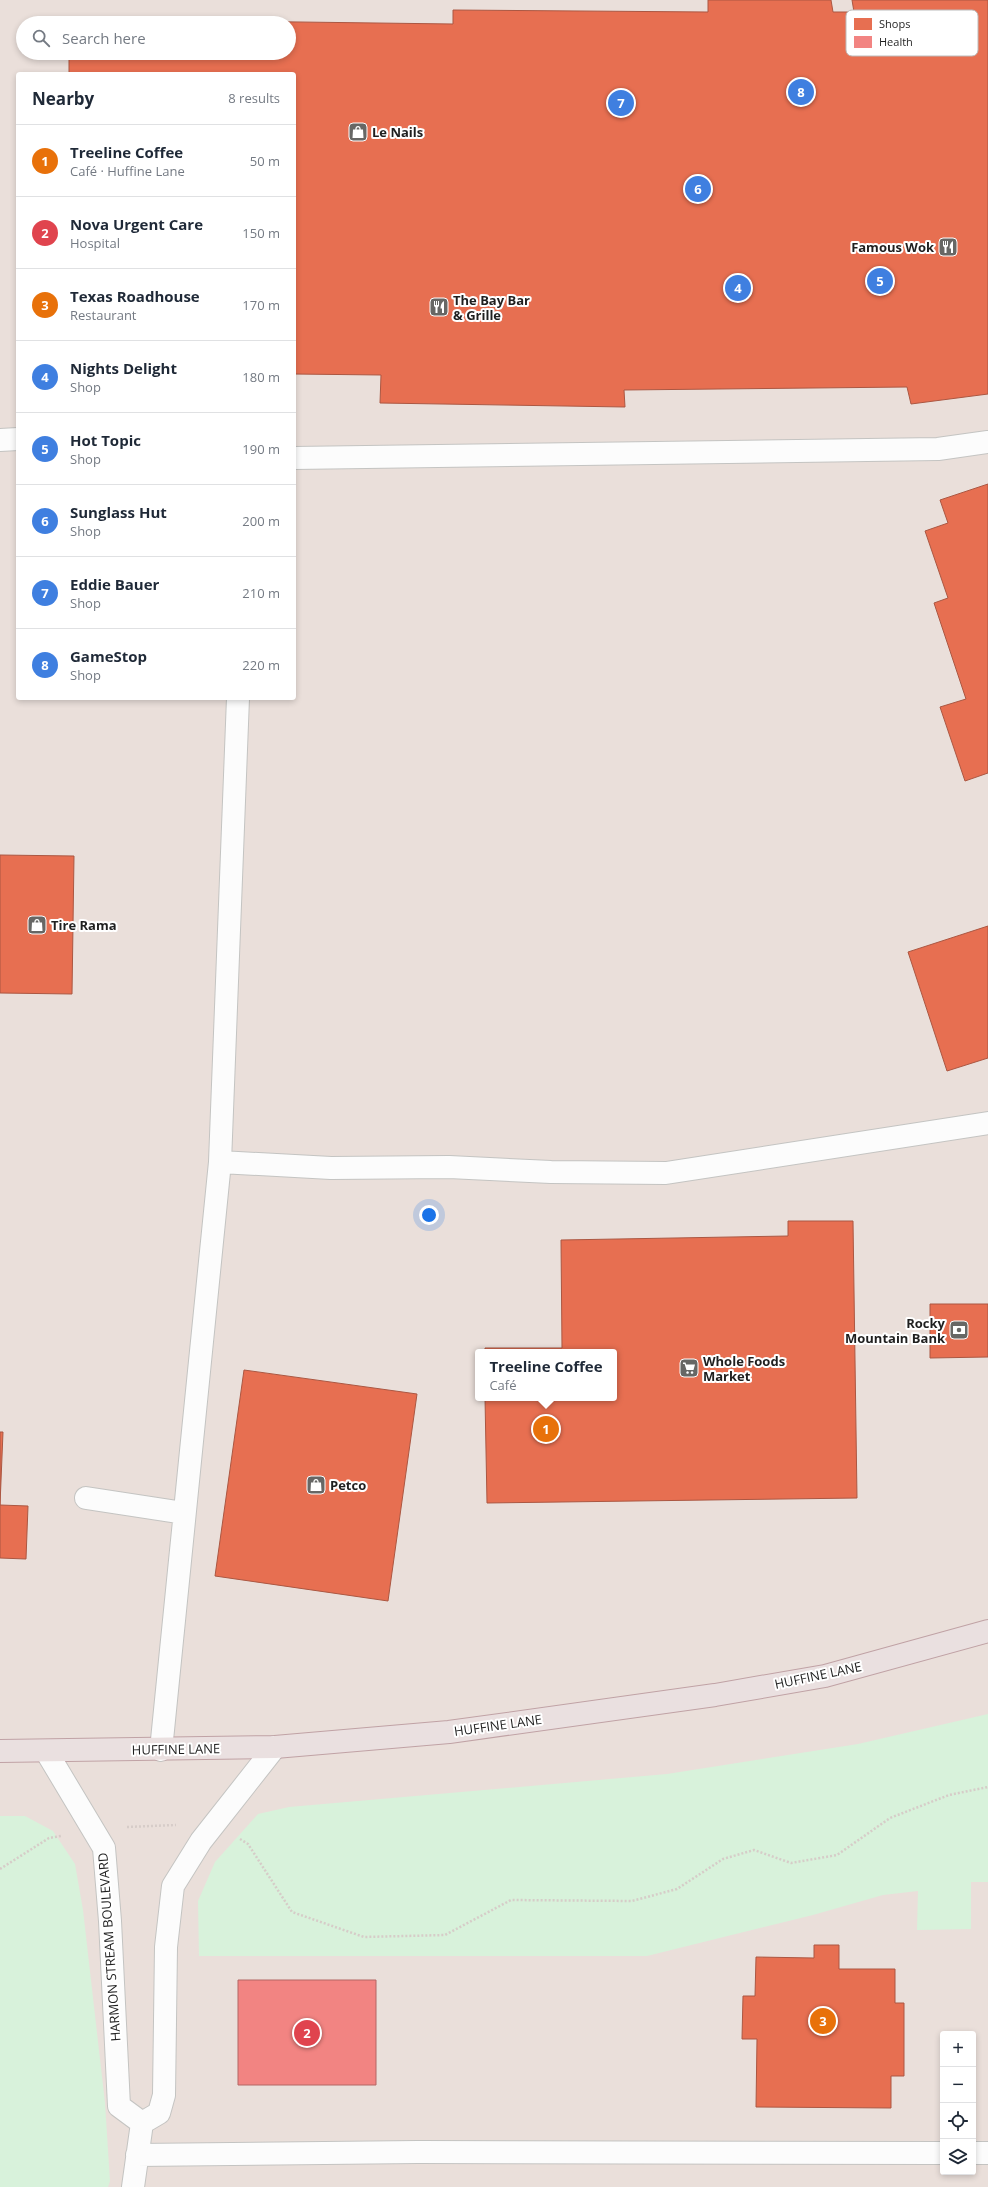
<!DOCTYPE html>
<meta charset="utf-8">
<style>
:root{--surface:#fff;--page:#f2f2f3;--text:#1f2937;--muted:#747a83;--line:#e0e1e3;--accent:#7c3aed}
body{margin:0;font-family:"Open Sans",sans-serif;background:var(--page);color:var(--text)}
.controls{position:absolute;right:12px;bottom:12px;display:grid;overflow:hidden;border-radius:4px;box-shadow:0 2px 6px #0003}
.controls button{width:36px;height:36px;display:grid;place-items:center;padding:0;border:0;border-bottom:1px solid var(--line);background:var(--surface);color:var(--text);font:20px sans-serif}
.you{position:absolute;left:429px;top:1215px;width:14px;height:14px;margin:-10px;border:3px solid #fff;border-radius:50%;background:#1a73e8;box-shadow:0 0 0 6px #1a73e833}
.badge{display:grid;place-items:center;width:26px;height:26px;border-radius:50%;background:var(--accent);color:#fff;font-size:13px;font-weight:700}
.pin{position:absolute;translate:-50% -50%;border:2px solid #fff;box-shadow:0 1px 4px #0006}
.popup{position:absolute;left:475px;top:1349px;width:142px;height:52px;box-sizing:border-box;display:grid;place-content:center;border-radius:4px;background:var(--surface);filter:drop-shadow(0 1px 3px #0005);font-size:13px;white-space:nowrap;color:var(--muted)}
.popup b{font-size:15px;color:var(--text)}
.popup::after{content:'';position:absolute;left:50%;top:100%;margin-left:-8px;border:8px solid transparent;border-top-color:var(--surface)}
.list{margin:0;padding:0;list-style:none}
h2{display:flex;justify-content:space-between;align-items:center;height:52px;margin:0;padding:0 16px;font-size:17px}
h2 small{font-size:13px;font-weight:400;color:var(--muted)}
.list li{display:grid;grid-template-columns:26px 1fr auto;gap:12px;align-items:center;box-sizing:border-box;height:72px;padding:0 16px;border-top:1px solid var(--line)}
.list b{display:block;font-size:15px;white-space:nowrap}
.list p{margin:0;font-size:13px;white-space:nowrap;color:var(--muted)}
.list em{font-size:13px;font-style:normal;color:var(--muted)}
.icon{flex:none;width:22px;height:22px;fill:none;stroke:currentColor;stroke-width:2;stroke-linecap:round;stroke-linejoin:round}
.map{position:relative;flex:none;width:988px;height:2187px;overflow:hidden}
.search{position:absolute;background:var(--surface);box-shadow:0 2px 6px #0003;left:16px;top:16px;width:280px;height:44px;display:flex;align-items:center;gap:10px;box-sizing:border-box;padding:0 14px;border-radius:22px;color:var(--muted);font-size:15px}
.panel{position:absolute;background:var(--surface);box-shadow:0 2px 6px #0003;left:16px;top:72px;width:280px;height:628px;border-radius:4px}
.map>svg:first-child{display:block}
.commercial{fill:#eadfda;fill-rule:evenodd}
.park{fill:#d8f2db}
.shops{fill:#e76f51;stroke:#ab5742}
.health{fill:#f28482;stroke:#b36664}
.lines{fill:none;stroke-linecap:round;stroke-linejoin:round}
.minor-casing{stroke:#c4c4c2;stroke-width:24}
.highway-casing{stroke:#c0a2a5;stroke-width:24}
.path{stroke:#d6ccc8;stroke-width:2.5;stroke-dasharray:2 2;stroke-linecap:butt}
.minor{stroke:#fcfcfc;stroke-width:22}
.highway{stroke:#eae0e0;stroke-width:22}
.labels{text-anchor:middle;stroke-width:4;stroke-linejoin:round;paint-order:stroke}
.poi-label{font-size:13px;font-weight:bold;fill:#1f1f1f;stroke:#fff;text-anchor:start}
.street-label{font-size:13px;fill:#1f1f1f;stroke:#fff}
.key{fill:#fff;stroke:#bcbcbc;stroke-width:1}
.key-label{font-size:11px;fill:#1f1f1f}
</style>
<div class="map">
<svg width="988" height="2187" viewBox="0 0 988 2187">
<rect width="100%" height="100%" fill="#edede8"/>
<path class="commercial" d="M0,0H988V2187H0ZM23,23H289V53H23ZM18,74H294V698H18ZM478,1352H614V1398H478ZM943,2034H973V2172H943Z"/>
<path class="park" d="M988,1714V1882H971V1929L917,1930L918,1891L883,1895L813,1915L647,1956H199L198,1901L215,1862L258,1814L289,1807L667,1774L858,1744Z
M0,1816H25L53,1831L75,1864L83,1910L105,2103L110,2181L108,2187H0Z"/>
<path class="shops" d="M708,0H831L833,12H854L852,0H988V394L911,404L907,387L624,390L625,407L380,403L381,375L294,374V74H69V53H289V23H69V19L453,24V10L708,12Z
M988,484V773L965,781L940,707L966,699L934,603L948,598L925,531L948,523L940,500Z
M0,855L74,856L72,994L0,993Z
M988,926V1058L947,1071L908,952Z
M788,1221H853L857,1498L487,1503L485,1398H614V1352H485V1348H562L561,1240L788,1236Z
M930,1304H988V1357L930,1358Z
M244,1370L417,1394L388,1601L215,1576Z
M0,1432H3L0,1505L28,1506L26,1559L0,1558Z
M814,1945H839V1969H895V2003H904V2076H891V2108L756,2107L757,2039H742L743,1996H755L756,1957L814,1958Z"/>
<path class="health" d="M238,1980H376V2085H238Z"/>
<g class="lines">
<defs>
<path id="minor" d="M0,440L18,439
M294,458L938,449L988,442
M220,1162L331,1168L449,1167L551,1172L666,1173L988,1123
M86,1498L184,1513
M161,1750L220,1162L238,698
M46,1751L104,1848L110,1921L119,2106L142,2123
M973,2153H988
M137,2155L418,2152L943,2153
M133,2187L142,2123L159,2113L164,2095L166,1947L173,1886L201,1841L275,1747"/>
<path id="highway" d="M0,1751L275,1747L449,1732L715,1695L825,1676L988,1631"/>
</defs>
<use href="#minor" class="minor-casing"/>
<use href="#highway" class="highway-casing"/>
<path class="path" d="M127,1827L176,1825
M240,1839L248,1844L292,1912L364,1937L445,1935L511,1900L632,1901L677,1889L723,1859L754,1850L791,1863L837,1855L890,1818L949,1795L988,1787
M0,1869L49,1838L61,1836"/>
<use href="#minor" class="minor"/>
<use href="#highway" class="highway"/>
</g>
<defs>
<symbol id="shop-square" viewBox="-11 -11 22 22"><rect x="-9" y="-9" width="18" height="18" rx="4" fill="#676765" stroke="#fff"/><path d="M-5-2.5h2.3a2.7 3.5 0 0 1 5.4 0H5L5.5 6h-11ZM-1.5-2.5h3a1.5 2.3 0 0 0-3 0Z" fill="#fff"/></symbol>
<symbol id="restaurant-square" viewBox="-11 -11 22 22"><rect x="-9" y="-9" width="18" height="18" rx="4" fill="#676765" stroke="#fff"/><path d="M-5-6h1v4h1v-4h1v4h1v-4h1v5L-1.5 .5V6h-2V.5L-5-1ZM5-6V6H3V1.5H1.5Q1.5-4 5-6Z" fill="#fff"/></symbol>
<symbol id="bank-square" viewBox="-11 -11 22 22"><rect x="-9" y="-9" width="18" height="18" rx="4" fill="#676765" stroke="#fff"/><path d="M-6-4H6V4H-6ZM0-2.3a2.3 2.3 0 1 0 0 4.6a2.3 2.3 0 1 0 0-4.6Z" fill="#fff"/></symbol>
<symbol id="supermarket-square" viewBox="-11 -11 22 22"><rect x="-9" y="-9" width="18" height="18" rx="4" fill="#676765" stroke="#fff"/><path d="M-6-5.5h2.5l.6 2H6L4.5 2H-2.5L-4.4-4H-6ZM-1.5 3.2a1.3 1.3 0 1 0 .1 0ZM3 3.2a1.3 1.3 0 1 0 .1 0Z" fill="#fff"/></symbol>
</defs>
<g fill-rule="evenodd">
<use href="#shop-square" x="347" y="121" width="22" height="22"/>
<use href="#restaurant-square" x="937" y="236" width="22" height="22"/>
<use href="#restaurant-square" x="428" y="296" width="22" height="22"/>
<use href="#shop-square" x="26" y="914" width="22" height="22"/>
<use href="#bank-square" x="948" y="1319" width="22" height="22"/>
<use href="#supermarket-square" x="678" y="1357" width="22" height="22"/>
<use href="#shop-square" x="305" y="1474" width="22" height="22"/>
</g>
<g class="labels">
<g class="poi-label">
<text x="372" y="137">Le Nails</text>
<text x="934" y="252" text-anchor="end">Famous Wok</text>
<text x="453" y="305">The Bay Bar<tspan x="453" dy="15">&amp; Grille</tspan></text>
<text x="51" y="930">Tire Rama</text>
<text x="945" y="1328" text-anchor="end">Rocky<tspan x="945" dy="15">Mountain Bank</tspan></text>
<text x="703" y="1366">Whole Foods<tspan x="703" dy="15">Market</tspan></text>
<text x="330" y="1490">Petco</text>
</g>
<g class="street-label">
<text transform="translate(818 1675) rotate(-12)" y="5">HUFFINE LANE</text>
<text transform="translate(498 1725) rotate(-8)" y="5">HUFFINE LANE</text>
<text transform="translate(176 1749) rotate(-1)" y="5">HUFFINE LANE</text>
<text transform="translate(109 1947) rotate(-94)" y="5">HARMON STREAM BOULEVARD</text>
</g>
</g>
<rect x="846" y="10" width="132" height="46" rx="6" class="key"/>
<rect x="854" y="18" width="18" height="12" fill="#e76f51"/>
<rect x="854" y="36" width="18" height="12" fill="#f28482"/>
<g class="key-label">
<text x="879" y="28">Shops</text>
<text x="879" y="46">Health</text>
</g>
</svg>
<div class="controls">
<button>+</button>
<button>−</button>
<button><svg class="icon" aria-label="locate" viewBox="0 0 24 24"><circle cx="12" cy="12" r="6"/><path d="M12 2v4M12 18v4M2 12h4M18 12h4"/></svg></button>
<button><svg class="icon" aria-label="layers" viewBox="0 0 24 24"><path d="M12 4l9 5-9 5-9-5zM3 14l9 5 9-5"/></svg></button>
</div>
<div class="you"></div>
<div class="pin badge" style="left:546px;top:1429px;background:#e8710a">1</div>
<div class="popup"><b>Treeline Coffee</b>Café</div>
<div class="pin badge" style="left:307px;top:2033px;background:#e0444e">2</div>
<div class="pin badge" style="left:823px;top:2021px;background:#e8710a">3</div>
<div class="pin badge" style="left:738px;top:288px;background:#3f7fe0">4</div>
<div class="pin badge" style="left:880px;top:281px;background:#3f7fe0">5</div>
<div class="pin badge" style="left:698px;top:189px;background:#3f7fe0">6</div>
<div class="pin badge" style="left:621px;top:103px;background:#3f7fe0">7</div>
<div class="pin badge" style="left:801px;top:92px;background:#3f7fe0">8</div>
<div class="search"><svg class="icon" aria-label="search" viewBox="0 0 24 24"><circle cx="10" cy="10" r="6"/><path d="M15 15l6 6"/></svg>Search here</div>
<section class="panel">
<h2>Nearby<small>8 results</small></h2>
<ul class="list">
<li><span class="badge" style="background:#e8710a">1</span><div><b>Treeline Coffee</b><p>Café · Huffine Lane</p></div><em>50 m</em></li>
<li><span class="badge" style="background:#e0444e">2</span><div><b>Nova Urgent Care</b><p>Hospital</p></div><em>150 m</em></li>
<li><span class="badge" style="background:#e8710a">3</span><div><b>Texas Roadhouse</b><p>Restaurant</p></div><em>170 m</em></li>
<li><span class="badge" style="background:#3f7fe0">4</span><div><b>Nights Delight</b><p>Shop</p></div><em>180 m</em></li>
<li><span class="badge" style="background:#3f7fe0">5</span><div><b>Hot Topic</b><p>Shop</p></div><em>190 m</em></li>
<li><span class="badge" style="background:#3f7fe0">6</span><div><b>Sunglass Hut</b><p>Shop</p></div><em>200 m</em></li>
<li><span class="badge" style="background:#3f7fe0">7</span><div><b>Eddie Bauer</b><p>Shop</p></div><em>210 m</em></li>
<li><span class="badge" style="background:#3f7fe0">8</span><div><b>GameStop</b><p>Shop</p></div><em>220 m</em></li>
</ul>
</section>
</div>
